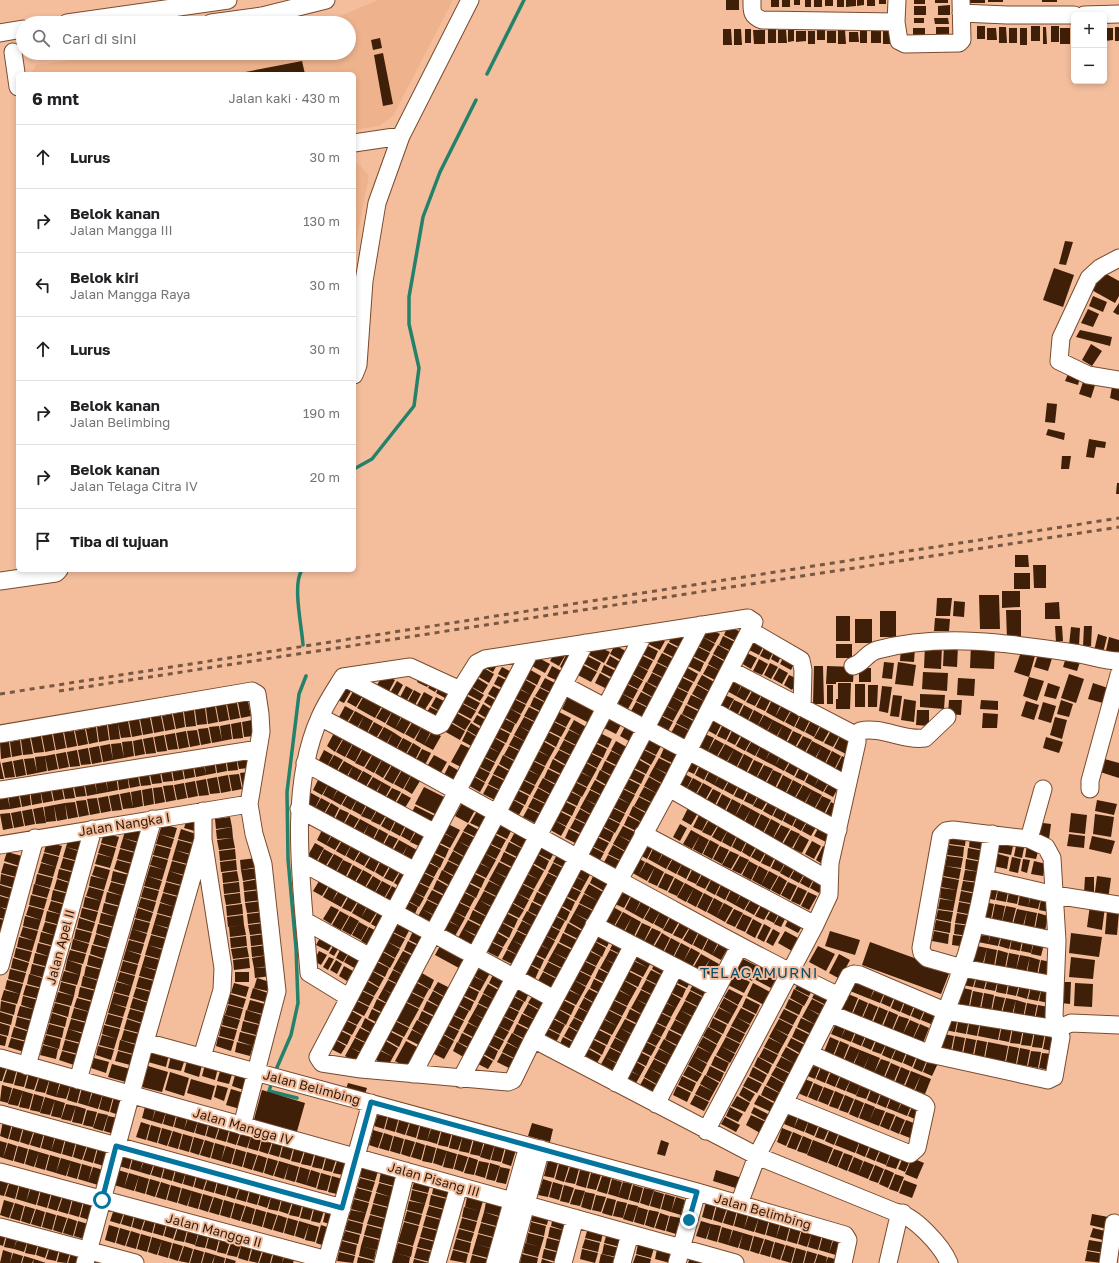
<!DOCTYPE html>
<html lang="id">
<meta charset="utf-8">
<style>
:root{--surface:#fff;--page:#f2f2f2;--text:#202124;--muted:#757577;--line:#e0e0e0}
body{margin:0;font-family:"Golos Text",sans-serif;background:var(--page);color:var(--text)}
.controls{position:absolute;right:12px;top:12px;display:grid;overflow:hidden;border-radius:6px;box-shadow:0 2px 6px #0003}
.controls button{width:36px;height:36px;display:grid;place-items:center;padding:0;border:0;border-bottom:1px solid var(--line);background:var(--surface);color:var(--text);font:20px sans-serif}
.stop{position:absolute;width:12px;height:12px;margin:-9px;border:3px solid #04759f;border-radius:50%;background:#fff}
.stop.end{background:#04759f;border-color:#fff;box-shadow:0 1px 4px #0008}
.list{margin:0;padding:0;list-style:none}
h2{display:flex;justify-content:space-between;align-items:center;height:52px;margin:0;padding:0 16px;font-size:17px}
h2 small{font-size:13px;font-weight:400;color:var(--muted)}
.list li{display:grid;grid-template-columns:26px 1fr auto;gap:12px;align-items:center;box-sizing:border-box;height:64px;padding:0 16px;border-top:1px solid var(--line)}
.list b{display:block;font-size:15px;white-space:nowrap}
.list p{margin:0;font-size:13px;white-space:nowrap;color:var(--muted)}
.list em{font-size:13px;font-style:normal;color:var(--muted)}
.icon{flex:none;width:22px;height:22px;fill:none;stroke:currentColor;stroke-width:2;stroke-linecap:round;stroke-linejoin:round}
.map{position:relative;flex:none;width:1119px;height:1263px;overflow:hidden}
.search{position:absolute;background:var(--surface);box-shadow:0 2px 6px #0003;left:16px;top:16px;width:340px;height:44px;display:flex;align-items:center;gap:10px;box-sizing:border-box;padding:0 14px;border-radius:22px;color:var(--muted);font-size:15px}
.panel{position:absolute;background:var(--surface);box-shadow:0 2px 6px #0003;left:16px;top:72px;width:340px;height:500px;border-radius:6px}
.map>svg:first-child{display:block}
.built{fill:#eeb38d}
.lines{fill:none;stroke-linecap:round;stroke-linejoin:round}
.stream{stroke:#24816a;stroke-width:3.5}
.building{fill:#3f1f07}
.minor-casing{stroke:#794b2d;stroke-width:19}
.minor{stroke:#fff;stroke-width:17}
.rail{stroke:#785843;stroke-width:3;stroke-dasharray:5 5;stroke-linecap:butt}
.route{stroke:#04759f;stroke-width:5}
.labels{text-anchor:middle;stroke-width:4;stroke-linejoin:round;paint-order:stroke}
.street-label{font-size:13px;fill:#2f1c0f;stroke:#f4be9d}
.quarter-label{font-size:15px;letter-spacing:1px;fill:#08506d;stroke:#f4be9d}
</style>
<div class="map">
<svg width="1119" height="1263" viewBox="0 0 1119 1263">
<rect width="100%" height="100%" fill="#f4be9d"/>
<path class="built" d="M378,0H453L393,116L379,126L354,130V74H31L36,65L120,53H349V23H308L340,16Z
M354,160L369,175L354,253Z"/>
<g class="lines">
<path class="stream" d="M487,74L524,0
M354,469L372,459L414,406L419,368L409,324V297L423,217L440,172L476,100
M302,570C292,584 302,627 303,645
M275,1072L291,1035L298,1003L296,948L288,859L287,792L299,694L306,676
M272,1082L269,1091L297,1098"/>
</g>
<path class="building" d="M726,0H739V10H726Z
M771,0H779V7H771Z
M782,0H790V7H782Z
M794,0H800V5H794Z
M805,0H811V7H805Z
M814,0H822V7H814Z
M825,0H833V6H825Z
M837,0H844V7H837Z
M846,0H856V6L846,7Z
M857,0H864V5L857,6Z
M867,0H875V6H867Z
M879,0H886V4H879Z
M914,0H925V4H914Z
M935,0H948V3H935Z
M970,0H985V3H970Z
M988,0H1003V2H988Z
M1042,0H1057V2H1042Z
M950,5V15H938V6Z
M914,6H926V15H914Z
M914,18H924V23H914Z
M934,18H948L949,24H935Z
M768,24H776V43H768Z
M977,26H985V39H977Z
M1031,26H1040V41H1031Z
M1051,26H1059V42H1051Z
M1072,26H1074V41H1072Z
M817,27H825V40H817Z
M936,27H949V39H936Z
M999,27H1006L1007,43H999Z
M1043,27H1046L1047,44H1043Z
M1115,27H1119V41H1115Z
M913,28H925V37H913Z
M987,28H996L997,40H987Z
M1009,28H1017V43H1009Z
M1020,28H1027V45H1020Z
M1060,28H1070V44H1060Z
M1105,28H1113V40L1105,41Z
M723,29H731L732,45H723Z
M734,29H741L742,45H734Z
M745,29H751V43H745Z
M867,29V43H860V30Z
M871,29H881V43H871Z
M883,29H890V44H883Z
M753,30H765V44H754Z
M778,30H786L787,43H778Z
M788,30H794V41L788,42Z
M838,30H845L846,44H838Z
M796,31H806V41L796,42Z
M808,31H815V44H808Z
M827,31H836V43H827Z
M849,32H858L859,42H849Z
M380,38L382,48L373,50L371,40Z
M383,53L393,104L383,106L374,55Z
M302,61L305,74H240V73Z
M1065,241L1073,242L1066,265L1059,264Z
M1054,268L1074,275L1063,307L1043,300Z
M1099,270L1119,281V296L1115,303L1088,288Z
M1093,296L1107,302L1103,312L1089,306Z
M1119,303V314L1118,315L1113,312Z
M1088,309L1099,314L1093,327L1081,323Z
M1080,330L1112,337L1110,346L1076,337Z
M1091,344L1102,351L1092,366L1082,360Z
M1068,374L1080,378L1078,385L1065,381Z
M1113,381L1119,383V401L1110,398Z
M1083,382H1096L1091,398L1079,394Z
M1047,403L1057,404L1055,423L1045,422Z
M1048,429L1065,433L1064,440L1046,435Z
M1089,439L1106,442L1105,448L1096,447L1094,458L1086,457Z
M1062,456H1071L1069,469H1061Z
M1117,483H1119V494H1116Z
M1015,555H1028L1029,567H1015Z
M1033,565H1046V588H1034Z
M1014,573H1030V589H1014Z
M1002,591H1020V607L1002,608Z
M979,595H999L1000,629H980Z
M937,598H952L950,616H936Z
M954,601L965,602L964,617L953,616Z
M1059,602L1060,619H1045V603Z
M1006,610H1021V638L1007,639Z
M880,611H896V637H880Z
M836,616H850V641H836Z
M935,618L950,619L949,631H934Z
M855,619H872V643H855Z
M728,626L743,633L738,642L724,635Z
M1055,626H1062L1063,641L1056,642Z
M1084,626H1092L1091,646H1083Z
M706,627L720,634L715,643L701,636Z
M1071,627L1080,628L1079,646L1069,645Z
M673,633L687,640L683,649L669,642Z
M651,634L665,641L660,650L646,643Z
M1098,634L1107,637L1103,653L1094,651Z
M701,636L715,644L710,652L696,645Z
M723,636L737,643L733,652L719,645Z
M1109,637L1119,640V656L1105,655Z
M755,638L765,643L759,655L749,650Z
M668,643L682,650L677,659L663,652Z
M644,644L658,651L654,660L640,653Z
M766,644L775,649L769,660L760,656Z
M836,644H852V658H836Z
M971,644L995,645L994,669L970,668Z
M594,645L610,652L604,663L589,655Z
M615,645L631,654L626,663L610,654Z
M718,645L732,653L728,662L713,654Z
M925,645L942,646L941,669L924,668Z
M944,645L958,646L957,667L943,666Z
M696,646L710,653L705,662L691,655Z
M901,647L915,648L914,662L900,661Z
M557,649L566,654L559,666L550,661Z
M775,650L782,654L778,663L771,659Z
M1039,651L1053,655L1048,671L1034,667Z
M1021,652L1035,656L1029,677L1014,672Z
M662,653L676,660L671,669L657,662Z
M747,653L757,658L751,669L741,663Z
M639,654L653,661L648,670L634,663Z
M785,654L796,660L791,670L780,664Z
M1067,654L1081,659L1077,671L1063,667Z
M566,655L574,659L568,671L560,667Z
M713,655L727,663L722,672L708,664Z
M535,656L550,664L545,673L530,665Z
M587,656L601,663L597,671L583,663Z
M610,656L622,663L618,670L606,664Z
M690,656L704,663L700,672L686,665Z
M759,659L768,664L762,675L753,671Z
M884,662L894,663L892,679L882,678Z
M898,662L916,665L913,686L895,684Z
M634,663L648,671L643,680L629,672Z
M657,663L671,670L666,679L652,672Z
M770,663L778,667L771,679L764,675Z
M581,664L597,672L591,682L576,674Z
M497,665L493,672L484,667Z
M604,665L616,671L613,678L601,672Z
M708,665L722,672L717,681L703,674Z
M552,666L565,673L560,682L547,676Z
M684,666L698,674L694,682L680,675Z
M814,666H823L824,704H813Z
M827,666L854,667L853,682H836V684H826Z
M482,667L494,674L489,683L477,676Z
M502,667L515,674L511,681L498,674Z
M527,668L541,676L537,685L522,677Z
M779,668L788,673L782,684L773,679Z
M859,668H871V682H859Z
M923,672L948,673L947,691L922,689Z
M422,673L432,678L427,687L417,682Z
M600,673L614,681L609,690L595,683Z
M629,673L643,681L638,689L624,682Z
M652,673L666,680L661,689L647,682Z
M384,674L395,680L387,695L375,688Z
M1069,674L1084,679L1076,703L1061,698Z
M702,675L716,683L711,692L697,684Z
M789,675L798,679L792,690L784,685Z
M498,676L510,682L506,690L494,684Z
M679,676L693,683L688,692L674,685Z
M734,677L743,682L736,696L727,691Z
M1029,677L1044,681L1037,701L1023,696Z
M477,678L488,685L483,693L472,687Z
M522,678L536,686L531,695L517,687Z
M545,678L559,685L554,694L540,687Z
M958,678L975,679L974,696L957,695Z
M433,679L440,683L435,692L428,688Z
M397,681L403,685L397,696L390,693Z
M646,682L660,690L656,699L642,691Z
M744,682L753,687L745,701L736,696Z
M441,683L451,688L445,698L436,693Z
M624,683L638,690L633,699L619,692Z
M838,683H851L850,709H836V699H838Z
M1048,683L1060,687L1056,699L1044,696Z
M1093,683L1108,688L1103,703L1088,699Z
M855,684H865V707H855Z
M697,685L711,693L706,702L692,694Z
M827,685H833V704H827Z
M868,685H878L877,707H868Z
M341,686L351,691L344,703L334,698Z
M406,686L413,690L406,702L399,699Z
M493,686L505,692L500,701L488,694Z
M674,686L688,693L683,702L669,695Z
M882,686L892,687L888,713L879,711Z
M471,687L484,695L480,701L467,694Z
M355,688L364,694L356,707L347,702Z
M517,688L531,695L526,704L512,697Z
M540,688L554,695L549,704L535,696Z
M754,688L763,692L755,706L746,702Z
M414,690L421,694L415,705L408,701Z
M424,692L433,697L424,711L416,707Z
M619,692L633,700L628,709L614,701Z
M641,692L655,699L650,708L636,701Z
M763,693L772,697L765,711L756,707Z
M365,694L374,699L366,713L357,708Z
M569,694L599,710L591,724L562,709Z
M920,694L945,695L944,709L920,707Z
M465,695L480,703L476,710L461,702Z
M669,695L683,703L678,712L664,704Z
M691,695L706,702L701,711L687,704Z
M725,695L734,699L726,713L717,709Z
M893,695L902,696L899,717L890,716Z
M488,696L499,702L495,709L484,702Z
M436,697L446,702L441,712L431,706Z
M534,697L548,704L544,713L530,706Z
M512,698L526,705L521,714L507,707Z
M773,698L782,702L775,717L766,712Z
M374,699L383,704L375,718L366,713Z
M904,699L916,701L914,722L901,720Z
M734,700L743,704L736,718L727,714Z
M949,700H962L961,715L948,714Z
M981,700L998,701V710L980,709Z
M1061,700L1073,704L1069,717L1057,714Z
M248,701L251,716L241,718L238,702Z
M1026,701L1039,705L1034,720L1021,716Z
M636,702L650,709L645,718L631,711Z
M1043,702L1056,706L1051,723L1038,719Z
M237,703L240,718L230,720L227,704Z
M461,703L476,711L471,719L456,711Z
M783,703L792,708L784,722L775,717Z
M226,704L229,720L219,722L216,706Z
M483,704L494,711L489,720L478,713Z
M384,705L393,710L385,723L376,718Z
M664,705L678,712L673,721L659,714Z
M686,705L700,712L696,721L682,714Z
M744,705L753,710L746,724L737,719Z
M215,706L218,722L208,724L206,708Z
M345,706L354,711L346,724L338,719Z
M430,707L442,713L437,721L426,714Z
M507,707L521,715L516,724L502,716Z
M529,707L543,714L538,723L524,716Z
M205,708L207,724L197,725L195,710Z
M793,708L801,713L794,727L785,722Z
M194,710L196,726L186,727L184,712Z
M393,710L402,715L395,729L386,724Z
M754,710L763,715L756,729L747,724Z
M917,710H929V726L916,725Z
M355,711L364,716L356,730L347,725Z
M557,711L571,718L566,727L552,720Z
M183,712L185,727L176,729L173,714Z
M455,712L471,721L465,730L450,721Z
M607,712L623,721L616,734L600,726Z
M802,713L811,718L804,732L795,727Z
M983,713L998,714L997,728H982Z
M172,714L175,729L165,731L162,716Z
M681,714L695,722L691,731L676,723Z
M403,715L412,720L404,734L395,729Z
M477,715L490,722L486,729L473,722Z
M659,715L673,722L668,731L654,724Z
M764,715L773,720L765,734L756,729Z
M161,716L164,731L154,733L151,717Z
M364,716L373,721L366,735L357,730Z
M501,717L515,724L511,733L497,726Z
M524,717L538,724L533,733L519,726Z
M714,717L723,721L716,735L707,730Z
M1055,717L1067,720L1062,739L1050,735Z
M150,718L153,733L143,735L140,719Z
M812,718L821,723L814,737L805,732Z
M139,719L142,735L132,737L129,721Z
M252,720L254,736L244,737L242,722Z
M574,720L588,728L583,737L569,729Z
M773,720L783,725L775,739L766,734Z
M128,721L131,737L121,738L118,723Z
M413,721L422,726L414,739L405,734Z
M552,721L566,728L561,737L547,730Z
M628,721L643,728L634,744L620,736Z
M241,722L243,738L233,739L231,724Z
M374,722L383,727L375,740L366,736Z
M449,722L465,731L460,740L444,731Z
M724,722L733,726L726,740L717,736Z
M118,723L120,739L110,740L108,725Z
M471,723L484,731L480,738L467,730Z
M230,724L232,739L222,741L220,726Z
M676,724L690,731L685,740L671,733Z
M822,724L831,728L823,742L814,738Z
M107,725L109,740L99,742L97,727Z
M783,725L792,730L785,744L776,739Z
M219,726L222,741L212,743L209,727Z
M422,726L431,731L424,745L415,740Z
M519,726L533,734L528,743L514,735Z
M96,727L98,742L89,744L86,729Z
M384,727L393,732L385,746L376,741Z
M496,727L510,734L506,743L492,736Z
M734,727L743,731L735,745L727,741Z
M208,728L211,743L201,745L198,729Z
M85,729L88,744L78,746L75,731Z
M832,729L841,733L833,747L824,743Z
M197,730L200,745L190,747L187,731Z
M569,730L583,737L578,746L564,739Z
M74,731L77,746L67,748L64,732Z
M186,731L189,747L179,749L176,733Z
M432,731L441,736L433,750L424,745Z
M467,731L480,739L475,748L462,741Z
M546,731L560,738L556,747L542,739Z
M793,731L802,735L794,749L786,745Z
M63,732L66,748L56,750L53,734Z
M393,732L402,738L395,751L386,746Z
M598,732L612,739L608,748L594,741Z
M744,732L753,737L745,751L736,746Z
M175,733L178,749L168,750L165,735Z
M334,733L343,738L335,752L327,746Z
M52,734L55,750L45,752L42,736Z
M705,734L714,738L707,753L698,748Z
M841,734L850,738V756L834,748Z
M164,735L167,751L157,752L154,737Z
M41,736L44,752L34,753L31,738Z
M491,736L505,744L500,753L486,745Z
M514,736L528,743L523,752L509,745Z
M803,736L812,740L804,754L795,750Z
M153,737L156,753L146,754L143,739Z
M754,737L763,742L755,756L746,751Z
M1046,737L1063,742L1059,753L1043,748Z
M30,738L33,754L23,755L21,740Z
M344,738L353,743L345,757L336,752Z
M403,738L412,743L404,757L395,752Z
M142,739L145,754L135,756L133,741Z
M647,739L661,746L656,755L642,748Z
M715,739L724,744L716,758L707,753Z
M20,740L22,755L12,757L10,742Z
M541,740L555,748L550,757L536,749Z
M564,740L578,747L573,756L559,749Z
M132,741L134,756L124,758L122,742Z
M616,741L630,749L625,758L611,750Z
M812,741L822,746L814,760L805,755Z
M9,742L11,757L1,759L0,743Z
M593,742L607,749L603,758L588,751Z
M763,742L772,747L765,761L756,756Z
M121,743L124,758L113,760L111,744Z
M413,743L421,748L414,762L405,757Z
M110,744L113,760L103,762L100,746Z
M353,744L362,748L355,762L346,757Z
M461,744L475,751L465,769L451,762Z
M725,744L734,749L726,763L717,758Z
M99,746L102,762L92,764L89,748Z
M486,746L500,753L495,762L481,755Z
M509,746L523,753L518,762L504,755Z
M822,746L831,751L824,765L815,760Z
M773,747L782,752L775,766L765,761Z
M88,748L91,764L81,765L78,750Z
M664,748L678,755L674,764L660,757Z
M363,749L372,754L364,767L355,763Z
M422,749L431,753L424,767L415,762Z
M642,749L656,756L651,765L637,757Z
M734,749L743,754L736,768L727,763Z
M77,750L80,766L70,767L67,752Z
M324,750L333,755L326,769L317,764Z
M536,750L550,757L545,766L531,759Z
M559,750L573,757L568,766L554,758Z
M611,751L625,758L620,767L606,760Z
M832,751L841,756L834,770L825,765Z
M66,752L69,767L59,769L56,754Z
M247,752L249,768L239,769L236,754Z
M588,752L602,759L597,768L583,760Z
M783,752L792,757L784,771L775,766Z
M55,754L58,769L48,771L45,756Z
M236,754L238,770L228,771L226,756Z
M373,754L382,759L374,773L365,768Z
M744,754L753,759L746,773L737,768Z
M334,755L343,760L335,774L326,769Z
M434,755L447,762L439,776L426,768Z
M503,755L517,763L513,772L499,764Z
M45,756L47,771L37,773L35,757Z
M225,756L227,771L217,773L215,758Z
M481,756L495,763L490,772L476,765Z
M692,756L701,760L694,774L685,770Z
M842,756L851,761L844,775L835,770Z
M34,758L37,773L27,775L24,759Z
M214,758L216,773L206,775L204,760Z
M636,758L650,766L646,774L632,767Z
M659,758L673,765L668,774L654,767Z
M793,758L801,762L794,776L785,771Z
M1101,758L1119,763V778L1097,771Z
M23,759L26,775L16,777L13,761Z
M553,759L567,767L563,775L549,768Z
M203,760L206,775L196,777L193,761Z
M382,760L391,765L383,778L375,773Z
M531,760L545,767L540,776L526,768Z
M754,760L763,764L756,778L747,774Z
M0,761L4,779H0Z
M12,761L15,777L5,778L2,763Z
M192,761L195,777L185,779L182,763Z
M344,761L353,766L345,779L336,774Z
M583,761L597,769L592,778L578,770Z
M605,761L619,768L615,777L601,770Z
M702,761L711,766L704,780L695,775Z
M181,763L184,779L174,781L171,765Z
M802,763L811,767L804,781L795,777Z
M170,765L173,781L163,782L160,767Z
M392,765L401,770L393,784L384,779Z
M449,765L461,772L453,785L442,779Z
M498,765L512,773L508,781L493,774Z
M764,765L773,769L765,783L756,779Z
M353,766L362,771L354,785L346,780Z
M476,766L490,773L485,782L471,774Z
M712,766L721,771L714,785L705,780Z
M159,767L162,783L152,784L149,769Z
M654,767L668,775L663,784L649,776Z
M631,768L645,775L641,784L627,777Z
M812,768L821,773L814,787L805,782Z
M148,769L151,785L141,786L138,771Z
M526,769L540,776L535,785L521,778Z
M548,769L562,776L558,785L544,778Z
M402,770L411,775L403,789L394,784Z
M600,770L614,778L610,787L596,779Z
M773,770L782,774L775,788L766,784Z
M137,771L140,786L130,788L127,773Z
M363,771L372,776L364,790L355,785Z
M578,771L592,778L587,787L573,780Z
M722,771L731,776L723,790L714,785Z
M248,772L251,787L243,789L240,773Z
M127,773L129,788L119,790L117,774Z
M683,773L692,778L685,792L676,787Z
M822,773L831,778L823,792L814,787Z
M116,774L118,790L108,792L106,776Z
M239,774L242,789L232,791L229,775Z
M228,775L231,791L221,793L218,777Z
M471,775L485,783L480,792L466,784Z
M493,775L507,782L502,791L488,784Z
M783,775L792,780L785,794L776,789Z
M105,776L108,792L97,794L95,778Z
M320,776L330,781L322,795L313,790Z
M411,776L420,781L412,794L404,789Z
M732,776L741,781L733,795L724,790Z
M217,777L220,793L210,794L207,779Z
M373,777L382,782L374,795L365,790Z
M649,777L663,785L658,794L644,786Z
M94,778L97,794L87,796L84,780Z
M543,778L557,786L552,795L538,787Z
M626,778L640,785L635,794L621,787Z
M693,778L702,783L694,797L685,792Z
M832,778L841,783L833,797L824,792Z
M206,779L209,795L199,796L196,781Z
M521,779L535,786L530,795L516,788Z
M83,780L86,796L76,797L73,782Z
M595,780L609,788L604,796L590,789Z
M793,780L802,785L794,799L786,794Z
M195,781L198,796L188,798L185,783Z
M330,781L339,786L332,800L323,795Z
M573,781L587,788L582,797L568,789Z
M72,782L75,798L65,799L62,784Z
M382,782L391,787L383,801L375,796Z
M741,782L750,786L743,800L734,796Z
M184,783L187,798L177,800L174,785Z
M703,783L712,788L704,802L695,797Z
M61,784L64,799L54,801L51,786Z
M173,785L176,800L166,802L163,786Z
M488,785L502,792L497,801L483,794Z
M803,785L812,790L804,804L795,799Z
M50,786L53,801L43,803L40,788Z
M340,786L349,791L341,805L332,800Z
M162,787L165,802L155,804L153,788Z
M424,787L446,798L437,815L415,804Z
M644,787L658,794L653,803L639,796Z
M751,787L760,791L753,805L744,801Z
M40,788L42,803L32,805L30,789Z
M152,788L154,804L144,806L142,790Z
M392,788L401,792L393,806L384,801Z
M538,788L552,796L547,804L533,797Z
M621,788L635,795L630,804L616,796Z
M29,789L31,805L22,807L19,791Z
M515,789L529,796L525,805L511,798Z
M713,789L721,793L714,807L705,803Z
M141,790L143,806L133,808L131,792Z
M567,790L581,797L577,806L563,799Z
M590,790L604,797L599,806L585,799Z
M812,790L822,795L814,809L805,804Z
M18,791L21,807L10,809L8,793Z
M350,791L359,796L351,810L342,805Z
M130,792L133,808L123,809L120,794Z
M761,792L770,796L762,810L753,806Z
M7,793L10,809L0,810V794Z
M311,793L320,798L313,812L304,807Z
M402,793L411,798L403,811L394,807Z
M119,794L122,810L112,811L109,796Z
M722,794L731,799L724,812L715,808Z
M108,796L111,811L101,813L98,798Z
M359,796L368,801L361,815L352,810Z
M822,796L831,800L824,814L815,809Z
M616,797L630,804L625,813L611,806Z
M639,797L653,804L648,813L634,806Z
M771,797L779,802L772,816L763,811Z
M97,798L100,813L90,815L87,799Z
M321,798L330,803L322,817L313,812Z
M510,798L524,806L519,815L505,807Z
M533,798L547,805L542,814L528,807Z
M585,799L599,807L594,816L580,808Z
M732,799L741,804L734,818L725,813Z
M86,800L89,815L79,817L76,801Z
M562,800L576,807L572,816L558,809Z
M1097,800L1117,804L1114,815L1095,811Z
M75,802L78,817L68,819L65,803Z
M369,802L378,807L371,820L361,816Z
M780,802L789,807L782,821L773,816Z
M831,802L842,808L835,820L825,815Z
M65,803L67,819L57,821L54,805Z
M331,803L339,808L332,822L323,817Z
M462,803L475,810L468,823L455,816Z
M742,804L751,809L743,823L734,818Z
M54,805L56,821L46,822L44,807Z
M415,806L435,816L430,826L410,816Z
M633,806L647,814L643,823L629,815Z
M43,807L46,823L36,824L33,809Z
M379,807L388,812L380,825L371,821Z
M611,807L625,814L620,823L606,816Z
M790,807L799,812L792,826L783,821Z
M528,808L542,815L537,824L523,817Z
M688,808L698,813L691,825L682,820Z
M32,809L35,824L25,826L22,811Z
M340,809L349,813L342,827L333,823Z
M580,809L594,817L589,825L575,818Z
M751,809L760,814L753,828L744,823Z
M557,810L571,817L566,826L552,819Z
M21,811L24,826L14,828L11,813Z
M477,811L487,816L481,828L470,823Z
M389,812L397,817L390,831L381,826Z
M800,812L809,817L801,831L793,826Z
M10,813L13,828L3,830L0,814Z
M700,813L709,817L702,831L693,827Z
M1071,813L1087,815L1085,834L1069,832Z
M350,814L359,819L351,832L342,828Z
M761,814L770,819L763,833L754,828Z
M1095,814L1114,817L1111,837L1093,834Z
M188,816L201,820L198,832L184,828Z
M628,816L642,823L638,832L624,825Z
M230,817L232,827L216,829L215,819Z
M398,817L407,822L400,836L391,831Z
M606,817L620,824L615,833L601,825Z
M810,817L819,822L811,836L802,831Z
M710,818L719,823L711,836L702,832Z
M360,819L369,824L361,838L352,833Z
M552,819L566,827L561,836L547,828Z
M575,819L589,826L584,835L570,828Z
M771,819L780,824L773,838L764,833Z
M1035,822L1051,824L1049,839L1033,836Z
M408,823L417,827L410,841L401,836Z
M446,823L460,830L455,839L441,831Z
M497,823L511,831L507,839L493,832Z
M720,823L729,828L721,842L712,837Z
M821,823L835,830L828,843L814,836Z
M162,824L177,828L174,838L159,834Z
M369,824L378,829L371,843L362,838Z
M468,824L481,831L478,838L463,831Z
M680,824L687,828L680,841L673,837Z
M781,825L790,829L782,843L773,839Z
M324,826L333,831L326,845L317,840Z
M600,826L614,833L610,842L596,835Z
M623,826L637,833L632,842L618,835Z
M232,827L233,838L217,839L216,830Z
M126,828L141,832L138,842L123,838Z
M418,828L427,832L419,846L410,842Z
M729,828L738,833L731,847L722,842Z
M181,829L196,834L193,843L178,839Z
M379,829L388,834L381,848L372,843Z
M569,829L583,836L579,845L565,838Z
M691,830L700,835L692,849L683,844Z
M791,830L800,834L792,848L783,844Z
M334,832L343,837L335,850L326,845Z
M441,832L455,839L450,848L436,841Z
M463,832L477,839L472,848L458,841Z
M515,832L529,840L524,849L510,841Z
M104,833L119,837L116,847L101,843Z
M492,833L506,840L501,849L487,842Z
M739,833L748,838L741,852L732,847Z
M159,834L174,839L171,848L156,844Z
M951,834L966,837L965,846L949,844Z
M1069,834L1085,836L1084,848L1067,846Z
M389,835L398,839L390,853L382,848Z
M618,835L632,843L627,852L613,844Z
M700,835L709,840L702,854L693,849Z
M800,835L809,840L802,853L793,849Z
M595,836L609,843L604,852L590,845Z
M1092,836L1115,841L1111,854L1089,849Z
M69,837L84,841L81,851L66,847Z
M344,837L353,842L345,856L336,851Z
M970,837L986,840L984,850L969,847Z
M123,838L138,843L135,852L120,848Z
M233,838L235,848L219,850L217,840Z
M749,838L758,843L750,857L742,852Z
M999,838L1014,842L1011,855L996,852Z
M178,840L193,844L190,854L175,850Z
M399,840L408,845L400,859L391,854Z
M645,840L654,845L647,859L638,854Z
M710,840L719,845L712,859L703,854Z
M458,841L472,849L467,858L453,850Z
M812,841L821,846L814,859L805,854Z
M1017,841L1025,843L1022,858L1014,856Z
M47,842L62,846L59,856L44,852Z
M353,842L362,847L354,861L346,856Z
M435,842L449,849L445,858L431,851Z
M509,842L523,849L519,858L505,851Z
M315,843L324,848L316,862L307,857Z
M487,843L501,850L496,859L482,852Z
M101,844L116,848L113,858L98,853Z
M541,844L555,851L550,860L536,853Z
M759,844L768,848L760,862L751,857Z
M156,845L171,849L168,859L153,855Z
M408,845L417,850L410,864L401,859Z
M613,845L627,853L622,861L608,854Z
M655,845L664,850L657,864L648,859Z
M949,845L964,847L963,857L947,855Z
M1027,845L1039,848L1036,859L1025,857Z
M590,846L604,853L599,862L585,855Z
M720,846L729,850L722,864L713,859Z
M823,846L832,851L824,865L816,860Z
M66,847L81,852L78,861L63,857Z
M363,848L372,853L364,866L355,861Z
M968,848L984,851L982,861L967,858Z
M120,849L135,853L132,863L117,859Z
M235,849L236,859L220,861L219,851Z
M324,849L333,854L325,867L317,863Z
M768,849L777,853L770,867L761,863Z
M175,850L190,855L187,864L172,860Z
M665,850L674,855L666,869L657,864Z
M453,851L467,859L462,867L448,860Z
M730,851L739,855L731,869L722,865Z
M7,852L22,856L19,866L4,861Z
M430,852L444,859L440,868L426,860Z
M482,852L496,860L491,869L477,861Z
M504,852L518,859L514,868L500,861Z
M44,853L59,857L56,867L41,862Z
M373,853L381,858L374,872L365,867Z
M535,853L549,861L545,870L531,862Z
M558,853L572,860L567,869L553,862Z
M995,853L1009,857L1007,869L993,866Z
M98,854L113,858L110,868L95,864Z
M334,854L343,859L335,873L326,868Z
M778,854L787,859L780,872L771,868Z
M608,855L622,862L617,871L603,864Z
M675,855L684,860L676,874L667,869Z
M153,856L168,860L165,870L150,865Z
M740,856L749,860L741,874L732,870Z
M947,856L963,858L961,868L945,866Z
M636,857L645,862L638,876L629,871Z
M1012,857L1021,859L1018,873L1009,871Z
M63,858L78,862L75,872L60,868Z
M256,858L257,867L241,870L240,860Z
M382,859L391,863L383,877L375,872Z
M788,859L797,864L789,878L780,873Z
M966,859L982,862L980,872L965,869Z
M1023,859L1030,860L1027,873L1021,871Z
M117,860L132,864L129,874L114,869Z
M236,860L237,870L221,872L220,862Z
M343,860L352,864L345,878L336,873Z
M684,860L693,865L686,879L677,874Z
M172,861L187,865L184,875L169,871Z
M425,861L439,868L434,877L420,870Z
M448,861L462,868L457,877L443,870Z
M749,861L758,866L751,880L742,875Z
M1034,861L1046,864L1043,876L1031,874Z
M477,862L491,869L486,878L472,871Z
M499,862L513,869L508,878L494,871Z
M646,862L655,867L647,881L638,876Z
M4,863L19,867L16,877L1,873Z
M41,863L56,867L53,877L38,873Z
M530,863L544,871L539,880L525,872Z
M553,863L567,870L562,879L548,872Z
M392,864L401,869L393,882L384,878Z
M798,864L807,869L799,883L790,878Z
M353,865L362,870L354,883L346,879Z
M577,865L591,873L586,882L572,874Z
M95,866L110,870L107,880L92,875Z
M150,866L165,870L162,880L147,876Z
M694,866L703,870L696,884L687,880Z
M759,866L768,871L761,885L752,880Z
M945,866L961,869L959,879L943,876Z
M655,867L664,872L657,886L648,882Z
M257,868L258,878L243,881L241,870Z
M59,869L75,873L72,883L57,878Z
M402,869L410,874L403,888L394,883Z
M808,869L816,874L809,888L800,883Z
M363,870L372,875L364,889L355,884Z
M442,870L456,878L452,887L438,879Z
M965,870L980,872L978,882L963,880Z
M113,871L129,875L126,885L111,881Z
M169,871L184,876L181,885L166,881Z
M237,871L239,881L223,883L222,873Z
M420,871L434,878L429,887L415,880Z
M494,871L508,879L503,888L489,880Z
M704,871L713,875L705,889L696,885Z
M769,871L778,876L770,890L761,885Z
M471,872L485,879L481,888L467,881Z
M525,873L539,880L534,889L520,882Z
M548,873L562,880L557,889L543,882Z
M665,873L674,877L667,891L658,887Z
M1,874L16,878L14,888L0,884Z
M37,874L53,878L50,888L35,884Z
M594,874L608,882L604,891L590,883Z
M817,874L826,879L819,893L810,888Z
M572,875L586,882L581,891L567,884Z
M91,876L107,880L104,890L89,886Z
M147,876L162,881L159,890L144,886Z
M373,876L381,881L374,894L365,889Z
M713,876L722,881L715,895L706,890Z
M779,876L787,881L780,895L771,890Z
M1097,876L1111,878L1108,900L1094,899Z
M943,877L959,880L957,890L941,887Z
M1085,877H1094V894L1084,893Z
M321,878L330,883L322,896L313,891Z
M675,878L684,883L677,896L668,892Z
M57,879L72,884L69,893L54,889Z
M258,879L260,889L244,891L243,882Z
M437,880L451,888L447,896L433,889Z
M382,881L391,886L383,900L374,895Z
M415,881L429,888L424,897L410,890Z
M489,881L503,888L498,897L484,890Z
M723,881L732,886L725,900L716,895Z
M963,881L978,883L977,893L961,890Z
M111,882L126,886L123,896L108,891Z
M166,882L181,886L178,896L163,892Z
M239,882L240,892L224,894L223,884Z
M466,882L480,889L476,898L462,890Z
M543,882L557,890L552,899L538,891Z
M788,882L797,886L790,900L781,895Z
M989,882L999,884L995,900L985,898Z
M331,883L339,888L332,902L323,897Z
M520,883L534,890L529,899L515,892Z
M685,883L694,888L686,902L677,897Z
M34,884L50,889L47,898L32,894Z
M589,884L603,892L598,901L584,893Z
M0,885L13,889L10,898L0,895Z
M566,885L581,892L576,901L562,894Z
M999,885L1009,887L1006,902L996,900Z
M392,886L401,891L393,905L384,900Z
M733,886L742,891L735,905L726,900Z
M89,887L104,891L101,901L86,896Z
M144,887L159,891L156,901L141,897Z
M798,887L807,891L800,905L791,901Z
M1010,887L1020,889L1017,904L1007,902Z
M694,888L703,893L696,907L687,902Z
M941,888L957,890L955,901L940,898Z
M340,889L349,893L341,907L332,902Z
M1021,889L1031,892L1028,907L1018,905Z
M53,890L69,894L66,904L51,900Z
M260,890L261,900L245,902L244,892Z
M410,890L424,898L419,907L405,899Z
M432,890L446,897L441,906L427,899Z
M622,890L631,895L624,908L615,904Z
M461,891L475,898L470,907L456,900Z
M484,891L498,898L493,907L479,900Z
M743,891L752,896L744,910L735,905Z
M961,891L976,894L975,904L959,901Z
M107,892L123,896L120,906L105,902Z
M515,892L529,900L524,909L510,901Z
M537,892L551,899L547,908L533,901Z
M808,892L817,896L809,910L801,906Z
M1032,892L1042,894L1038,909L1028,907Z
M163,893L178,897L175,907L160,902Z
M240,893L241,903L226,905L224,895Z
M704,893L713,898L706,912L697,907Z
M350,894L359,899L351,912L342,908Z
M584,894L598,901L593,910L579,903Z
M1042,894L1052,896L1049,912L1039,910Z
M31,895L47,899L44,909L29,905Z
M561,895L575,902L571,911L557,903Z
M632,895L641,900L634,914L625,909Z
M0,896L10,899L8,909L0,907Z
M753,896L762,901L754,915L745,910Z
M85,897L101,901L98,911L83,907Z
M141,898L156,902L153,912L138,907Z
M714,898L723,903L716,917L707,912Z
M360,899L368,904L361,918L352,913Z
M940,899L955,901L953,911L938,909Z
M405,900L418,907L414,916L400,909Z
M427,900L441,907L436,916L422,909Z
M479,900L493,908L488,917L474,909Z
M642,900L651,905L643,919L634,914Z
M51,901L66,905L63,915L48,910Z
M261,901L263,911L247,913L245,903Z
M456,901L470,908L465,917L451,910Z
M510,902L524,910L519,918L505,911Z
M532,902L546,909L542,918L528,911Z
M763,902L772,906L764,920L755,916Z
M959,902L975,905L973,915L957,912Z
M984,902L994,904L991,919L981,917Z
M104,903L120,907L117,917L102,912Z
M160,903L175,907L172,917L157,913Z
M724,903L733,908L725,922L716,917Z
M242,904L243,914L227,916L226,906Z
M369,904L378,910L370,923L361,918Z
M556,904L570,912L566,921L552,913Z
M579,904L593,911L588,920L574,913Z
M995,904L1005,906L1002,921L992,919Z
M652,905L661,910L653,924L644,919Z
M1090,905L1105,907L1102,930L1087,927Z
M29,906L44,910L41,920L26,915Z
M331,906L339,910L331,924L323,919Z
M1006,906L1016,908L1012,924L1002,922Z
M0,907L7,910L4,919L0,918Z
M613,907L622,912L614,926L605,921Z
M773,907L780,911L774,923L766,919Z
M82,908L98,912L95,922L80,917Z
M138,908L153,913L150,922L135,918Z
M422,909L436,917L431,926L417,918Z
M734,909L743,913L735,927L726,923Z
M1017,909L1027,911L1023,926L1013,924Z
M379,910L388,915L380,929L371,924Z
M451,910L465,918L460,927L446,919Z
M473,910L487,917L483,926L469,919Z
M661,910L670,915L663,929L654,924Z
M938,910L953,912L951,922L936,919Z
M47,911L63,915L60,925L45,921Z
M340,911L349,916L341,930L332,925Z
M527,911L541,919L536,928L522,920Z
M1027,911L1037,913L1034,929L1024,926Z
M1107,911L1119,912L1117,935L1105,934Z
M263,912L264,922L248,924L247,914Z
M504,912L518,919L514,928L500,921Z
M623,912L632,917L624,931L615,926Z
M781,912L787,915L781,927L774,924Z
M101,913L117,917L114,927L99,923Z
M574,913L588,921L583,930L569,922Z
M957,913L973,916L971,925L955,923Z
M1038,913L1048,916L1045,931L1035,929Z
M157,914L172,918L169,928L154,924Z
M551,914L565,921L560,930L546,923Z
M743,914L752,918L745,932L736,928Z
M243,915L244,925L228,927L227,917Z
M25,916L41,920L38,930L23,926Z
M350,916L359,921L351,935L342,930Z
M671,916L680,920L672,934L663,930Z
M790,916L804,923L798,933L785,926Z
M632,917L641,922L634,936L625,931Z
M79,918L95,923L92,932L77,928Z
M0,919L4,920L1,930L0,929Z
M135,919L150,923L147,933L132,929Z
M753,919L762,924L755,938L746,933Z
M446,920L460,927L455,936L441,929Z
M468,920L482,927L478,936L463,929Z
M936,920L951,923L950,933L934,930Z
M499,921L513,929L509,938L495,930Z
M522,921L536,928L531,937L517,930Z
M681,921L690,926L682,939L673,935Z
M45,922L60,926L57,936L42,931Z
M359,922L368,927L361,940L352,935Z
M396,922L410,929L405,938L391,931Z
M264,923L265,933L250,935L248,925Z
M568,923L582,931L578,939L564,932Z
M642,923L651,927L644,941L635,937Z
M98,924L114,928L111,938L96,933Z
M154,924L169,929L166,938L151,934Z
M546,924L560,931L555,940L541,933Z
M764,924L771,928L764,942L757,938Z
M955,924L971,926L969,936L954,934Z
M244,925L246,935L230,937L229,927Z
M691,926L699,931L692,945L683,940Z
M981,926L991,929L988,944L978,942Z
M23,927L38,931L35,941L20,936Z
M369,927L378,932L370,946L361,941Z
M652,928L661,932L653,946L644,942Z
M76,929L92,933L89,943L74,939Z
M132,929L147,934L144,943L129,939Z
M463,929L477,937L472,946L458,938Z
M773,929L780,933L773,946L766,942Z
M992,929L1002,931L998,946L988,944Z
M413,931L427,939L423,947L409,940Z
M494,931L508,939L503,947L489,940Z
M517,931L531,938L526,947L512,940Z
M597,931L611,938L607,947L593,940Z
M700,931L709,936L702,950L693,945Z
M785,931L798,938L792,951L778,943Z
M830,931L860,940L855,955L825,946Z
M934,931L949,934L948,944L932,941Z
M1003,931L1013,933L1009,949L999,946Z
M41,932L57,936L54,946L39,942Z
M391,932L405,939L400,948L386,941Z
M541,933L555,941L550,950L536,942Z
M563,933L577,940L573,949L559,942Z
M662,933L670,938L663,952L654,947Z
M1013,933L1023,936L1020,951L1010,949Z
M1071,933L1102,937L1099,957L1069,953Z
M96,934L111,939L108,948L93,944Z
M265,934L267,944L251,946L250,936Z
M151,935L166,939L163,949L148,945Z
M953,935L969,937L967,947L952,945Z
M246,936L247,946L231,948L230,938Z
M321,936L333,943L328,951L316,945Z
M710,936L719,941L712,955L703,950Z
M1024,936L1034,938L1031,953L1021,951Z
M19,937L35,941L32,951L17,947Z
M671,938L680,943L673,957L664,952Z
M1035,938L1045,940L1041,956L1031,954Z
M73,939L89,944L86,953L71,949Z
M129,940L144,944L141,954L126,950Z
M512,940L526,948L521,957L507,949Z
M592,940L606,948L602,957L588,949Z
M615,940L629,947L624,956L610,949Z
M386,941L400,949L395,958L381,950Z
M408,941L422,948L418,957L404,950Z
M489,941L503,948L498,957L484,950Z
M720,942L729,946L721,960L712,955Z
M870,942L950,971L941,994L862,965Z
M38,943L54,947L51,957L36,952Z
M335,943L340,946L334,956L329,953Z
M536,943L550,950L545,959L531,952Z
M558,943L572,950L567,959L553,952Z
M681,943L690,948L683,962L674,957Z
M441,944L465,957L459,968L435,955Z
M92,945L108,949L105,959L90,954Z
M148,945L163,950L160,959L145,955Z
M267,945L268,955L252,957L251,947Z
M818,946L835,954L826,971L809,962Z
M977,946L987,948L983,963L973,961Z
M247,947L249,957L233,959L231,949Z
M16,948L32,952L29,962L14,957Z
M341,948L349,952L343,962L336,958Z
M691,948L700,953L692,967L683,962Z
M987,948L997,950L994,966L984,963Z
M70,950L86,954L83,964L67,960Z
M126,950L141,955L138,964L123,960Z
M351,950L363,957L356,969L344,962Z
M507,950L521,957L516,966L502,959Z
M587,950L601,957L596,966L582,959Z
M610,950L624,957L619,966L605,959Z
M998,950L1008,953L1005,968L995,966Z
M319,951L327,955L321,965L314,961Z
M381,951L395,959L390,968L376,960Z
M403,951L417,958L412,967L398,960Z
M639,951L653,959L648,968L634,960Z
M553,952L567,960L562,968L548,961Z
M35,953L51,957L48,967L33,963Z
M530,953L544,960L540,969L526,962Z
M1009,953L1019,955L1016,970L1006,968Z
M701,954L710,959L702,972L693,968Z
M839,954L850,960L840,979L829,973Z
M89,955L105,960L102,969L87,965Z
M268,955L270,966L254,968L252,958Z
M1020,955L1030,957L1026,973L1016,970Z
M145,956L160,960L157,970L142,966Z
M329,957L334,959L328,970L323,967Z
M1030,957L1040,960L1037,975L1027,973Z
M1071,957L1095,960L1093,979L1069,977Z
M13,958L29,963L26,972L11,968Z
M249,958L250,968L234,970L233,960Z
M605,959L619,967L614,976L600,968Z
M710,959L719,964L712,978L703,973Z
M743,959L759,967L752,981L736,972Z
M67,960L82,965L80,975L65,970Z
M336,960L342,964L337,974L330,970Z
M398,960L412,968L407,977L393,969Z
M582,960L596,967L591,976L577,969Z
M656,960L670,968L666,977L652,969Z
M1041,960L1051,962L1048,977L1038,975Z
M123,961L138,965L135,975L120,971Z
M375,961L389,968L385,977L371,970Z
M634,961L648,968L643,977L629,970Z
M525,962L539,970L535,979L521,971Z
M548,962L562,969L557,978L543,971Z
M32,964L48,968L45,978L30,974Z
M476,965L490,973L485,982L471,974Z
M86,966L102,970L99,980L84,976Z
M142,966L157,971L154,980L139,976Z
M344,966L353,971L347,981L339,976Z
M761,966L778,975L771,988L754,979Z
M270,967L271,976L255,978L254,968Z
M10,969L26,973L23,983L8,979Z
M599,969L613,976L609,985L595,978Z
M370,970L384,978L379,987L366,979Z
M393,970L407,977L402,986L388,979Z
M577,970L591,977L586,986L572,979Z
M651,970L665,977L660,986L646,979Z
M967,970L977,972L973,987L963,985Z
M64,971L80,975L77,985L61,981Z
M628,971L642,978L638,987L624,980Z
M120,972L135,976L132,986L117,981Z
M235,972H249V982H235Z
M420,972L434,980L430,989L416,981Z
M543,972L557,979L552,988L538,981Z
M678,972L692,979L687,988L673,981Z
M978,972L988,974L984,989L974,987Z
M29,974L45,979L42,988L27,984Z
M734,974L750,982L744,993L728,985Z
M989,974L999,976L995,991L985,989Z
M471,975L485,982L480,991L466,984Z
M493,975L507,982L503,991L489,983Z
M83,976L99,981L96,990L81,986Z
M856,976L866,980L860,995L850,991Z
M999,976L1009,978L1006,994L996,992Z
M139,977L154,981L151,991L136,987Z
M257,978L270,982L267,991L254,988Z
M572,979L586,987L581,996L567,988Z
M594,979L608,986L604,995L590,988Z
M1010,979L1020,981L1016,996L1007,994Z
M7,980L23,984L20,994L5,989Z
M365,980L379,988L374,996L360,989Z
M388,980L402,987L397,996L383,989Z
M623,980L637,988L632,997L618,989Z
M646,980L660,987L655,996L641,989Z
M800,980L814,987L809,996L795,989Z
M866,980L876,984L870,999L860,995Z
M695,981L709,989L704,997L690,990Z
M1021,981L1031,983L1027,999L1017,996Z
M61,982L76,986L74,996L59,991Z
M117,982L132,986L129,996L114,992Z
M415,982L429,989L424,998L410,991Z
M438,982L452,989L447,998L433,990Z
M672,982L686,989L682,998L668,991Z
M1062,982H1071L1070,1004L1061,1003Z
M234,983L249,987L246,997L231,993Z
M753,983L770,992L764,1005L747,996Z
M1032,983L1042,986L1038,1001L1028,999Z
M1075,983L1093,984L1092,1007L1074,1006Z
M488,984L502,992L497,1001L483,993Z
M26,985L42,989L39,999L23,995Z
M465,985L479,992L475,1001L461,994Z
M515,985L529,993L525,1002L511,994Z
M877,985L886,989L880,1003L870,999Z
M1042,986L1052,988L1049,1003L1039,1001Z
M80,987L96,991L93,1001L78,997Z
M136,988L151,992L148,1002L133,997Z
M253,988L268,993L265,1002L250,998Z
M963,988L972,990L969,1006L959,1004Z
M383,989L397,997L392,1006L378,998Z
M566,989L581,996L576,1005L562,998Z
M589,989L603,996L598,1005L584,997Z
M729,989L743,996L738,1005L724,997Z
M794,989L809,997L804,1006L790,998Z
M817,989L831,996L826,1005L812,998Z
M887,989L896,993L890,1007L881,1003Z
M4,990L20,994L17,1004L1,1000Z
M360,990L374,997L369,1006L355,999Z
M618,990L632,997L627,1006L613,999Z
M641,990L655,997L650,1006L636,999Z
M433,991L447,999L442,1008L428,1000Z
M667,991L681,999L676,1008L662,1000Z
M690,991L704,998L699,1007L685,1000Z
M973,991L983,993L980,1008L970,1006Z
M58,992L74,996L71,1006L55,1002Z
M410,992L424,999L419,1008L405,1001Z
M114,993L129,997L126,1007L111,1003Z
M897,993L906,997L900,1012L891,1008Z
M984,993L994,995L991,1011L981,1009Z
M230,994L246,999L243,1008L228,1004Z
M483,994L497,1001L492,1010L478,1003Z
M848,994L858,998L852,1013L842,1009Z
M460,995L474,1002L470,1011L456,1003Z
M510,995L524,1002L519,1011L505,1004Z
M533,995L547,1002L542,1011L528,1003Z
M23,996L38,1000L36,1010L21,1005Z
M995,996L1005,998L1001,1013L992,1011Z
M907,997L916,1001L910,1016L901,1012Z
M77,998L92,1002L90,1012L74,1007Z
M133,998L148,1003L145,1012L130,1008Z
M584,998L598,1006L593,1015L579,1007Z
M724,998L738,1006L733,1015L719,1007Z
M746,998L760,1005L756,1014L742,1007Z
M1006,998L1016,1000L1012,1015L1002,1013Z
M377,999L391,1006L387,1015L373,1008Z
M561,999L575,1006L571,1015L557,1008Z
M636,999L650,1007L645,1016L631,1008Z
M789,999L803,1006L799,1015L785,1008Z
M812,999L826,1006L821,1015L807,1008Z
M859,999L868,1003L862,1017L853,1013Z
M250,1000L265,1004L262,1014L247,1010Z
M355,1000L369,1007L364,1016L350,1009Z
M613,1000L627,1007L622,1016L608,1009Z
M1016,1000L1026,1003L1023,1018L1013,1016Z
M1,1001L16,1005L14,1015L0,1011Z
M427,1001L441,1008L437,1017L423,1010Z
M662,1001L676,1008L671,1017L657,1010Z
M685,1001L699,1008L694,1017L680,1010Z
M405,1002L419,1009L414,1018L400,1011Z
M917,1002L926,1006L920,1020L911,1016Z
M55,1003L70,1007L68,1017L52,1012Z
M111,1003L126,1008L123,1017L108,1013Z
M869,1003L878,1007L872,1021L863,1017Z
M1027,1003L1037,1005L1034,1020L1024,1018Z
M455,1004L469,1011L464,1020L450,1013Z
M478,1004L492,1011L487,1020L473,1013Z
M528,1004L542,1012L537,1021L523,1013Z
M228,1005L243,1009L240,1019L225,1015Z
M505,1005L519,1012L514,1021L500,1014Z
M1038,1005L1048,1007L1044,1023L1035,1020Z
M20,1006L36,1010L33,1020L17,1016Z
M927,1006L937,1010L931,1024L921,1020Z
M879,1007L888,1011L882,1025L873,1022Z
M74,1008L89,1012L87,1022L71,1018Z
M556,1008L570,1016L566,1025L552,1017Z
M579,1008L593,1015L588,1024L574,1017Z
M719,1008L733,1015L728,1024L714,1017Z
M741,1008L755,1015L750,1024L736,1017Z
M807,1008L821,1016L816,1025L802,1017Z
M130,1009L145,1013L142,1023L127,1018Z
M348,1009L362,1017L357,1025L343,1018Z
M372,1009L386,1016L382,1025L368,1018Z
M630,1009L644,1016L640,1025L626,1018Z
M784,1009L798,1016L793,1025L779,1018Z
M246,1010L262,1015L259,1024L244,1020Z
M608,1010L622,1017L617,1026L603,1018Z
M680,1010L694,1018L689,1027L675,1019Z
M400,1011L414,1018L409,1027L395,1020Z
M422,1011L436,1018L432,1027L418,1020Z
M657,1011L671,1018L666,1027L652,1020Z
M889,1011L898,1015L892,1030L883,1026Z
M0,1012L13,1016L11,1025L0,1022Z
M52,1013L67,1018L65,1027L49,1023Z
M473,1013L487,1021L482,1030L468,1022Z
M108,1014L123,1018L120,1028L105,1024Z
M450,1014L464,1021L459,1030L445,1023Z
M522,1014L537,1021L532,1030L518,1023Z
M224,1015L240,1020L237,1029L222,1025Z
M500,1015L514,1022L509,1031L495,1024Z
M948,1015L958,1017L955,1032L945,1030Z
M899,1016L909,1019L903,1034L893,1030Z
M17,1017L32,1021L30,1031L15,1026Z
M736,1017L750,1025L745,1033L731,1026Z
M959,1017L969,1019L966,1034L956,1032Z
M365,1018L379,1026L375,1035L361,1027Z
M551,1018L565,1025L560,1034L546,1027Z
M574,1018L588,1025L583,1034L569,1026Z
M713,1018L727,1025L723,1034L709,1027Z
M801,1018L816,1025L811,1034L797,1027Z
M71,1019L86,1023L84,1033L68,1029Z
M127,1019L142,1024L139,1033L124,1029Z
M343,1019L357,1026L352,1035L338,1028Z
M603,1019L617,1026L612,1035L598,1028Z
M625,1019L639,1026L634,1035L620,1028Z
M779,1019L793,1026L788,1035L774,1028Z
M838,1019L847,1023L841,1038L831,1034Z
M970,1019L980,1021L977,1036L967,1034Z
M417,1020L431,1028L426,1037L412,1029Z
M675,1020L689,1027L684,1036L670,1029Z
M910,1020L919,1024L913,1038L903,1034Z
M243,1021L259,1025L256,1035L241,1031Z
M395,1021L409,1028L404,1037L390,1030Z
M652,1021L666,1028L661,1037L647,1030Z
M981,1021L991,1023L988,1038L978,1036Z
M0,1023L10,1026L8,1036L0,1034Z
M468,1023L482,1030L477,1039L463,1032Z
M848,1023L857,1027L851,1042L841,1038Z
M991,1023L1001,1025L998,1040L988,1038Z
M49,1024L64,1028L62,1038L46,1034Z
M445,1024L459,1031L454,1040L440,1032Z
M495,1024L509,1032L504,1040L490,1033Z
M517,1024L531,1031L527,1040L513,1033Z
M920,1024L929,1028L923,1043L913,1039Z
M104,1025L120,1029L117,1039L102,1034Z
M1002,1025L1012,1027L1009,1042L999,1040Z
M221,1026L237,1030L234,1040L219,1036Z
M14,1027L30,1032L27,1041L11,1037Z
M569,1027L583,1035L578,1044L564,1036Z
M708,1027L722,1035L717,1044L703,1036Z
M731,1027L745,1034L740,1043L726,1036Z
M1013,1027L1023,1029L1020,1044L1010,1043Z
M360,1028L374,1035L369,1044L355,1037Z
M546,1028L560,1035L555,1044L541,1037Z
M620,1028L634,1036L629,1045L615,1037Z
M774,1028L788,1036L783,1045L769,1037Z
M796,1028L810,1035L806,1044L792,1037Z
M858,1028L867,1032L861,1046L852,1042Z
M68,1029L83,1034L81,1043L65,1039Z
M337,1029L351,1036L347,1045L333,1038Z
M597,1029L611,1036L607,1045L593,1038Z
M1024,1029L1034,1031L1031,1046L1021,1045Z
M124,1030L139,1034L136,1044L121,1040Z
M412,1030L426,1037L421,1046L407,1039Z
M647,1030L661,1038L656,1046L642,1039Z
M669,1030L683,1037L679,1046L665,1039Z
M389,1031L403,1038L399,1047L385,1039Z
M1035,1031L1045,1033L1042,1048L1032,1047Z
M240,1032L256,1036L253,1046L238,1041Z
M868,1032L877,1036L871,1050L862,1046Z
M440,1033L454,1041L449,1050L435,1042Z
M462,1033L476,1040L472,1049L458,1042Z
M512,1033L526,1041L521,1050L507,1042Z
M1046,1033L1056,1035L1053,1051L1043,1049Z
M490,1034L504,1041L499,1050L485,1043Z
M944,1034L954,1036L951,1051L941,1049Z
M0,1035L7,1037L5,1046L0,1045Z
M46,1035L61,1039L59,1049L43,1044Z
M102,1035L117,1039L114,1049L99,1045Z
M878,1036L888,1040L881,1054L872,1051Z
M955,1036L965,1038L962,1053L952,1052Z
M218,1037L234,1041L231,1051L216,1046Z
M563,1037L577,1044L573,1053L559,1046Z
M703,1037L717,1045L712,1054L698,1046Z
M726,1037L740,1044L735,1053L721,1046Z
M830,1037L839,1041L833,1056L824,1052Z
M11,1038L26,1042L24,1052L8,1047Z
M332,1038L346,1046L341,1054L327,1047Z
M355,1038L369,1045L364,1054L350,1047Z
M615,1038L629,1045L624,1054L610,1047Z
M769,1038L783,1045L778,1054L764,1047Z
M791,1038L805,1045L801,1054L787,1046Z
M966,1038L976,1040L973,1055L963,1054Z
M592,1039L606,1046L602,1055L588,1047Z
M664,1039L678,1047L673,1056L659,1048Z
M65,1040L80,1044L78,1054L62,1050Z
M120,1040L136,1045L133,1054L118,1050Z
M384,1040L398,1048L393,1057L379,1049Z
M642,1040L656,1047L651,1056L637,1049Z
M888,1040L898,1044L891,1059L882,1055Z
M977,1040L987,1042L984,1058L974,1056Z
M406,1041L419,1048L408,1068L395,1061Z
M840,1041L849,1045L843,1060L834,1056Z
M237,1042L253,1046L250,1056L235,1052Z
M457,1042L471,1050L467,1059L453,1051Z
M988,1042L998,1044L995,1060L985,1058Z
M435,1043L449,1050L444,1059L430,1052Z
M484,1043L498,1051L494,1060L480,1052Z
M507,1043L521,1050L516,1059L502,1052Z
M998,1044L1008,1046L1005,1062L995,1060Z
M43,1045L58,1049L56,1059L40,1055Z
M152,1045L170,1050L166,1067L148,1062Z
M898,1045L908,1048L902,1063L892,1059Z
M98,1046L114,1050L111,1060L96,1055Z
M721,1046L735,1054L730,1063L716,1055Z
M850,1046L860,1050L853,1064L844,1060Z
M1009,1046L1019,1048L1016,1064L1006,1062Z
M350,1047L364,1055L359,1064L345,1056Z
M698,1047L712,1054L707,1063L693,1056Z
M786,1047L800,1055L795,1064L781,1056Z
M587,1048L601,1056L596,1065L582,1057Z
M610,1048L624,1055L619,1064L605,1057Z
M764,1048L778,1055L773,1064L759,1057Z
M1020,1048L1030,1050L1027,1066L1017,1064Z
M659,1049L673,1056L668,1065L654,1058Z
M909,1049L918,1053L912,1067L903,1063Z
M379,1050L393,1057L388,1066L374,1059Z
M636,1050L650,1057L646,1066L632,1059Z
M860,1050L870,1054L864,1068L854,1064Z
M62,1051L77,1055L74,1065L59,1060Z
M118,1051L133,1055L130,1065L115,1061Z
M1031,1051L1041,1052L1038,1068L1028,1066Z
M172,1052L186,1056L181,1071L168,1068Z
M479,1053L493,1061L488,1069L474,1062Z
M502,1053L516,1060L511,1069L497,1062Z
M919,1053L928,1057L922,1072L913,1068Z
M1042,1053L1052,1054L1049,1070L1039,1068Z
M870,1054L880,1058L874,1073L864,1069Z
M693,1056L707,1064L702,1073L688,1065Z
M715,1056L729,1063L725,1072L711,1065Z
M188,1057L203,1061L199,1077L184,1072Z
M605,1057L619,1065L614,1074L600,1066Z
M758,1057L772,1065L768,1074L754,1066Z
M781,1057L795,1064L790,1073L776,1066Z
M929,1057L939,1061L932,1076L923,1072Z
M94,1058L109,1062L106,1073L91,1068Z
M631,1059L645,1067L640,1076L626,1068Z
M654,1059L668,1066L663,1075L649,1068Z
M881,1059L890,1062L884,1077L874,1073Z
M811,1060L821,1064L815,1079L805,1075Z
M206,1061L219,1064L215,1080L202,1076Z
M891,1063L900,1067L894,1081L885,1077Z
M0,1064L7,1066L2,1081H0Z
M112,1064L130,1069L126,1082L108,1077Z
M222,1065L234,1068L229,1084L217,1081Z
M822,1065L831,1068L825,1083L816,1079Z
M148,1066L168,1072L162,1092L142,1087Z
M688,1066L702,1074L697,1082L683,1075Z
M710,1066L724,1073L720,1082L706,1075Z
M8,1067L17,1069L13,1084L3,1082Z
M753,1067L767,1075L763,1083L749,1076Z
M776,1067L790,1074L785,1083L771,1075Z
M901,1067L910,1071L904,1085L895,1082Z
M237,1068L253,1073L247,1091L232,1086Z
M649,1068L663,1076L658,1085L644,1077Z
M18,1069L28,1072L24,1087L14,1085Z
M626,1069L640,1076L635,1085L621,1078Z
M832,1069L841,1073L835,1087L826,1083Z
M911,1071L921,1075L914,1090L905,1086Z
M170,1072L189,1078L184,1096L165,1090Z
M29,1073L39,1075L34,1090L25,1088Z
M842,1073L852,1077L845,1091L836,1087Z
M40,1075L50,1078L45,1093L35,1091Z
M705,1075L719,1083L714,1092L700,1084Z
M921,1075L931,1079L925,1094L915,1090Z
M682,1076L696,1083L692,1092L678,1085Z
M771,1076L785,1084L780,1093L766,1085Z
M748,1077L762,1084L757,1093L743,1086Z
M852,1077L862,1081L856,1095L846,1091Z
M644,1078L658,1086L653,1095L639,1087Z
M50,1079L60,1081L56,1097L46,1094Z
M191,1079L215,1086L211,1100L187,1093Z
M804,1079L813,1082L807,1097L798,1093Z
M862,1081L872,1085L866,1099L856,1096Z
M61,1082L71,1084L66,1099L56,1097Z
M348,1083L367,1088L364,1097L345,1092Z
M814,1083L823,1087L817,1101L808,1097Z
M2,1085L12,1088L8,1103L0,1101Z
M71,1085L81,1087L77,1103L67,1100Z
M217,1085L228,1088L224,1101L214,1097Z
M700,1085L714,1092L709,1101L695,1094Z
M873,1085L882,1089L876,1104L867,1100Z
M677,1086L691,1093L687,1102L673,1095Z
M765,1086L779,1093L775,1102L761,1095Z
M743,1087L755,1094L750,1102L739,1095Z
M824,1087L834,1091L828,1105L818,1101Z
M13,1088L23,1091L18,1106L8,1104Z
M82,1088L92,1090L88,1106L78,1103Z
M231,1089L244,1093L240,1109L226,1105Z
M883,1089L892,1093L886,1108L877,1104Z
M262,1090L305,1103L296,1135L253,1123Z
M23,1091L33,1094L29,1109L19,1107Z
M93,1091L103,1093L98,1109L88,1106Z
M835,1091L844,1095L838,1109L829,1106Z
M893,1093L903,1097L897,1112L887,1108Z
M34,1094L44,1097L40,1112L30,1110Z
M103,1094L113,1097L109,1112L99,1109Z
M695,1095L709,1102L704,1111L690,1104Z
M759,1095L775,1104L771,1112L754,1104Z
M845,1095L854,1099L848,1113L839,1110Z
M737,1096L750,1103L745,1112L731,1106Z
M45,1097L55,1100L50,1115L40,1113Z
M114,1097L124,1100L119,1115L110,1112Z
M904,1098L913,1101L907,1116L897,1112Z
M855,1099L864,1103L858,1118L849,1114Z
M55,1100L65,1103L61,1118L51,1116Z
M914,1102L923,1105L917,1120L908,1116Z
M146,1103L156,1106L152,1121L142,1118Z
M865,1103L875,1107L869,1122L859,1118Z
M66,1104L76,1106L71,1121L61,1119Z
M76,1106L86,1109L82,1124L72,1122Z
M157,1106L167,1109L162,1124L152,1121Z
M730,1107L743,1114L738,1122L726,1116Z
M754,1107L770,1115L766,1121L751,1113Z
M875,1108L885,1111L879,1126L869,1122Z
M167,1109L177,1112L173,1127L163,1124Z
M87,1110L97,1112L93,1127L83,1125Z
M790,1110L799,1113L794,1128L784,1124Z
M379,1111L388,1114L384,1129L374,1126Z
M178,1112L188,1115L184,1130L174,1127Z
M886,1112L895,1115L889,1130L880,1126Z
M98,1113L108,1115L103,1131L93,1128Z
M389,1114L399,1117L395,1132L385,1129Z
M800,1114L810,1118L804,1132L794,1128Z
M189,1115L199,1118L194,1133L184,1130Z
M751,1115L766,1122L760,1133L746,1125Z
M108,1116L118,1118L114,1134L104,1131Z
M896,1116L905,1120L899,1134L890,1130Z
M400,1117L410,1120L405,1135L396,1132Z
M725,1117L740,1125L736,1132L721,1124Z
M199,1118L209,1121L205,1136L195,1133Z
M810,1118L820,1122L814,1136L805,1132Z
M411,1120L420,1123L416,1138L406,1135Z
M906,1120L916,1124L910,1138L900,1134Z
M3,1121L12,1124L8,1139L0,1136Z
M210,1121L220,1124L215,1139L206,1136Z
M141,1122L150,1125L146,1140L136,1137Z
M821,1122L830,1126L824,1140L815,1137Z
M421,1123L431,1126L427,1141L417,1139Z
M532,1123L553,1129L550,1142L528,1136Z
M13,1124L23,1127L19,1142L9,1139Z
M221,1124L230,1127L226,1142L216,1139Z
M151,1125L161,1128L157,1143L147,1140Z
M432,1126L441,1129L437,1144L427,1141Z
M831,1126L840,1130L834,1145L825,1141Z
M24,1127L34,1130L29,1145L20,1142Z
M231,1127L241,1130L236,1145L227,1142Z
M162,1128L172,1131L167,1146L158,1143Z
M782,1128L792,1132L786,1146L777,1142Z
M442,1129L452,1132L448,1147L438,1145Z
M35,1130L44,1133L40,1148L30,1145Z
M242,1130L252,1133L247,1148L237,1145Z
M373,1130L383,1133L378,1148L369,1145Z
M841,1130L851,1134L845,1149L835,1145Z
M173,1131L182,1134L178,1149L168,1146Z
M453,1132L463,1135L458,1150L449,1148Z
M793,1132L802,1136L796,1150L787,1147Z
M45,1133L55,1136L51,1151L41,1148Z
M252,1133L262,1136L258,1151L248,1148Z
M384,1133L393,1136L389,1151L379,1148Z
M183,1134L193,1137L189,1152L179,1149Z
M851,1134L861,1138L855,1153L845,1149Z
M463,1135L473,1138L469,1153L459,1151Z
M56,1136L65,1139L61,1154L51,1151Z
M263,1136L273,1139L268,1154L259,1151Z
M394,1136L404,1139L400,1154L390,1151Z
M803,1136L812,1140L807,1154L797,1151Z
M194,1137L204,1140L199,1155L190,1152Z
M66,1139L76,1142L72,1157L62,1154Z
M274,1139L283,1142L279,1157L269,1154Z
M405,1139L415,1142L410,1157L401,1154Z
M474,1139L484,1141L480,1156L470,1154Z
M861,1139L871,1142L865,1157L856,1153Z
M205,1140L214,1143L210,1158L200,1155Z
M661,1140L669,1143L665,1156L657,1154Z
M813,1140L823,1144L817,1159L807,1155Z
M0,1141L7,1143L3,1158L0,1157Z
M77,1142L87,1145L82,1160L73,1157Z
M284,1142L294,1145L290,1160L280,1157Z
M416,1142L425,1145L421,1160L411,1157Z
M485,1142L495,1144L490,1160L480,1157Z
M8,1143L17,1146L13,1161L3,1158Z
M215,1143L225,1146L221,1161L211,1158Z
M872,1143L881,1147L875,1161L866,1157Z
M823,1144L833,1148L827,1163L817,1159Z
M88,1145L97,1148L93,1163L83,1160Z
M295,1145L305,1148L300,1163L291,1161Z
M426,1145L436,1148L432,1163L422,1161Z
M495,1145L505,1147L501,1162L491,1160Z
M18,1146L28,1149L24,1164L14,1161Z
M226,1146L235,1149L231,1164L221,1161Z
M882,1147L891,1151L886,1165L876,1161Z
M98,1148L108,1151L104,1166L94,1163Z
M306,1148L315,1151L311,1166L301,1164Z
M437,1148L447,1151L442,1166L433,1163Z
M506,1148L516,1150L511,1166L502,1163Z
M29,1149L39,1152L34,1167L25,1164Z
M236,1149L246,1152L242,1167L232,1164Z
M834,1149L843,1152L837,1167L828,1163Z
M124,1151L133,1154L129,1169L119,1166Z
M447,1151L457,1154L453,1169L443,1167Z
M892,1151L902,1155L896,1169L886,1166Z
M39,1152L49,1155L45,1170L35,1167Z
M247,1152L257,1155L252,1170L243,1167Z
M316,1152L326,1154L322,1169L312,1167Z
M844,1153L853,1156L847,1171L838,1167Z
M134,1154L144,1157L140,1172L130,1169Z
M327,1154L337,1157L332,1172L323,1170Z
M458,1154L468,1157L463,1172L454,1169Z
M50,1155L60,1158L56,1173L46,1170Z
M258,1155L267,1158L263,1173L253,1170Z
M904,1155L911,1158L905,1172L898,1169Z
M145,1157L155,1160L150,1175L140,1172Z
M469,1157L478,1160L474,1175L464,1173Z
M854,1157L863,1161L858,1175L848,1171Z
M61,1158L71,1161L66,1176L56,1173Z
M268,1158L278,1161L273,1176L264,1173Z
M338,1158L347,1160L343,1175L333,1173Z
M912,1158L924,1163L917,1179L905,1174Z
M156,1160L165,1163L161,1178L151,1175Z
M71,1161L81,1164L77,1179L67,1176Z
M279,1161L289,1164L284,1179L274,1176Z
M479,1161L489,1163L485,1178L475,1175Z
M548,1161L558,1163L554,1178L544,1176Z
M864,1161L874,1165L868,1179L858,1175Z
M166,1163L176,1166L172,1181L162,1178Z
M490,1163L500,1166L495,1181L486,1179Z
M82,1164L92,1167L88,1182L78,1179Z
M289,1164L299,1167L295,1182L285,1179Z
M559,1164L569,1166L564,1182L555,1179Z
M875,1165L884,1169L878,1183L869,1180Z
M177,1166L187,1169L182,1184L173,1181Z
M93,1167L103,1170L98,1185L88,1182Z
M300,1167L310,1170L306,1185L296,1182Z
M362,1167L378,1171L375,1181L360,1177Z
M500,1167L510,1169L506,1184L496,1182Z
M570,1167L579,1169L575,1184L565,1182Z
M187,1169L197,1172L193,1187L183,1184Z
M885,1169L894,1173L888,1188L879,1184Z
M118,1170L128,1173L124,1188L114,1185Z
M311,1170L320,1173L316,1188L306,1185Z
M580,1170L590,1172L586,1188L576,1185Z
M716,1170L745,1179L742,1190L713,1181Z
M198,1172L208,1175L203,1190L194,1187Z
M381,1172L397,1176L394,1186L379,1182Z
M129,1173L139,1176L134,1191L124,1188Z
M321,1173L331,1176L327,1191L317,1189Z
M591,1173L601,1175L596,1190L587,1188Z
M895,1174L904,1177L898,1192L889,1189Z
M209,1175L218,1178L214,1193L204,1190Z
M139,1176L149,1179L145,1194L135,1191Z
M332,1176L342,1179L337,1194L328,1192Z
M602,1176L611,1178L607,1194L597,1191Z
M0,1178L9,1181L4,1196L0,1195Z
M219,1178L229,1181L225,1196L215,1193Z
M360,1178L375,1182L372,1191L357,1187Z
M150,1179L160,1182L155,1197L146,1194Z
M415,1179L431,1183L428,1193L412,1189Z
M543,1179L552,1182L548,1197L538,1195Z
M612,1179L622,1182L618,1197L608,1194Z
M904,1180L917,1185L912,1198L899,1193Z
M10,1181L19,1184L15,1199L5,1196Z
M230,1181L240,1184L235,1199L226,1196Z
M161,1182L170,1185L166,1200L156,1197Z
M553,1182L563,1185L559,1200L549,1197Z
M623,1182L632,1184L628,1200L618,1197Z
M379,1183L394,1187L391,1197L376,1192Z
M20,1184L30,1187L26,1202L16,1199Z
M241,1184L250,1187L246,1202L236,1199Z
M434,1184L450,1189L447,1198L432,1194Z
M171,1185L181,1188L177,1203L167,1200Z
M564,1185L574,1188L569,1203L560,1201Z
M633,1185L643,1188L639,1203L629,1200Z
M31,1187L40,1190L36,1205L26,1202Z
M251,1187L261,1190L257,1205L247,1202Z
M182,1188L192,1191L187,1206L178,1203Z
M357,1188L372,1192L369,1202L354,1198Z
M644,1188L654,1190L649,1206L640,1203Z
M575,1189L585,1191L580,1206L570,1204Z
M41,1190L51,1193L47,1208L37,1205Z
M262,1190L272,1193L267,1208L258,1205Z
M412,1190L428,1194L425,1204L410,1200Z
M192,1191L202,1194L198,1209L188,1206Z
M654,1191L664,1194L660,1209L650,1206Z
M585,1192L595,1194L591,1210L581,1207Z
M52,1193L62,1196L57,1211L48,1208Z
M272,1193L282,1196L278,1211L268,1209Z
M376,1193L391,1197L388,1207L373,1203Z
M203,1194L213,1197L208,1212L199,1209Z
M665,1194L675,1197L671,1212L661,1209Z
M431,1195L447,1199L444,1209L429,1205Z
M596,1195L606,1197L601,1212L592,1210Z
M63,1196L72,1199L68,1214L58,1211Z
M283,1196L293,1199L288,1214L279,1211Z
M214,1197L223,1200L219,1215L209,1212Z
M467,1197L483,1201L480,1211L465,1207Z
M676,1197L685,1200L681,1215L671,1212Z
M607,1198L616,1200L612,1216L602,1213Z
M73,1199L83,1202L79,1217L69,1214Z
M294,1199L303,1202L299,1217L289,1215Z
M354,1199L369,1203L366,1213L351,1209Z
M4,1200L14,1203L9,1218L0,1215Z
M224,1200L234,1203L230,1218L220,1215Z
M409,1201L425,1204L422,1214L407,1210Z
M617,1201L627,1203L623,1218L613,1216Z
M84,1202L94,1205L89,1220L80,1217Z
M486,1202L502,1206L499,1216L484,1212Z
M706,1202L716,1204L712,1220L702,1217Z
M15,1203L24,1206L20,1221L10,1218Z
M235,1203L245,1206L240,1221L231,1218Z
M304,1203L314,1205L310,1220L300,1218Z
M373,1204L388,1208L385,1218L370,1214Z
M628,1204L638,1206L633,1222L623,1219Z
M315,1205L325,1208L320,1223L311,1221Z
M717,1205L727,1208L722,1223L713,1220Z
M25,1206L35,1209L30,1224L21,1221Z
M115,1206L125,1209L120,1224L110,1221Z
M246,1206L255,1209L251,1224L241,1221Z
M429,1206L444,1210L441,1219L426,1215Z
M464,1207L480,1211L477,1221L462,1217Z
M638,1207L648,1210L644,1225L634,1222Z
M728,1208L737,1211L733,1226L723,1223Z
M36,1209L45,1212L41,1227L31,1224Z
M126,1209L135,1212L131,1227L121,1224Z
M256,1209L266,1212L262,1227L252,1224Z
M326,1209L337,1212L333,1225L323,1222Z
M351,1210L366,1213L363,1223L348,1219Z
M649,1210L659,1212L654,1228L645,1225Z
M407,1211L422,1215L419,1225L404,1221Z
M534,1211L549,1216L547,1225L531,1221Z
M738,1211L748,1214L744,1229L734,1226Z
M46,1212L56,1215L52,1230L42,1227Z
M136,1212L146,1215L141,1230L132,1227Z
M267,1212L277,1215L272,1230L263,1227Z
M484,1212L499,1217L496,1226L481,1222Z
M660,1213L669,1216L665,1231L655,1228Z
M749,1214L759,1217L754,1232L744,1229Z
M1092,1214L1114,1218L1111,1230L1090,1225Z
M57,1215L67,1218L62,1233L53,1230Z
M147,1215L156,1218L152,1233L142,1230Z
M278,1215L287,1218L283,1233L273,1230Z
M370,1215L385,1219L383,1228L367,1224Z
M426,1216L441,1220L438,1230L423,1226Z
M670,1216L680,1218L676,1234L666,1231Z
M553,1217L568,1221L566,1231L551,1226Z
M759,1217L769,1220L765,1235L755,1232Z
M68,1218L77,1221L73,1236L63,1233Z
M157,1218L167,1221L163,1236L153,1233Z
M288,1218L298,1221L294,1236L284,1233Z
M462,1218L477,1222L474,1232L459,1228Z
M348,1220L363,1224L361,1234L345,1230Z
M770,1220L780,1223L776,1238L766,1235Z
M78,1221L88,1224L84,1239L74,1236Z
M168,1221L178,1224L173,1239L164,1236Z
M299,1221L309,1224L304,1239L295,1236Z
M701,1221L711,1224L706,1239L696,1236Z
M404,1222L419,1226L416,1236L401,1232Z
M531,1222L546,1226L544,1236L529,1232Z
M481,1223L496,1227L493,1237L478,1233Z
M781,1223L790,1226L786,1241L776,1238Z
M179,1224L188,1227L184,1242L174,1240Z
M309,1224L319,1227L315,1242L305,1240Z
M711,1224L721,1226L717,1242L707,1239Z
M109,1225L119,1228L115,1243L105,1240Z
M321,1225L333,1229L328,1247L316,1243Z
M367,1225L382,1229L380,1239L364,1235Z
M791,1226L801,1229L797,1244L787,1241Z
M189,1227L199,1230L195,1245L185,1242Z
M423,1227L438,1231L435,1241L420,1237Z
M550,1227L566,1231L563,1241L548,1237Z
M722,1227L732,1230L728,1245L718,1242Z
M120,1228L130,1231L125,1246L116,1243Z
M588,1228L603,1232L601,1242L585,1238Z
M1093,1228L1109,1232L1107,1241L1090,1237Z
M0,1229L7,1231L3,1246L0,1245Z
M459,1229L474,1233L471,1242L456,1238Z
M802,1229L812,1232L807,1247L798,1244Z
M200,1230L209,1233L205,1248L195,1246Z
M733,1230L743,1233L738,1248L728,1245Z
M8,1231L18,1234L14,1249L4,1247Z
M131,1231L140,1234L136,1249L126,1246Z
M345,1231L360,1235L358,1244L342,1240Z
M401,1232L416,1236L413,1246L398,1242Z
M812,1232L822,1235L818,1250L808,1247Z
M210,1233L220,1236L216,1251L206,1248Z
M528,1233L544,1237L541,1247L526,1243Z
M607,1233L622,1237L620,1247L604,1243Z
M743,1233L753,1236L749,1251L739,1248Z
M19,1234L29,1237L24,1252L14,1249Z
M141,1234L151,1237L147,1252L137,1249Z
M478,1234L493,1238L491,1248L475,1244Z
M823,1235L833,1238L829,1253L819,1250Z
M221,1236L231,1239L226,1254L217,1252Z
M364,1236L379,1240L377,1250L361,1246Z
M754,1236L764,1239L759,1254L750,1251Z
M29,1237L39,1240L35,1255L25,1253Z
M152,1237L162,1240L157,1255L148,1252Z
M420,1238L435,1242L433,1251L417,1247Z
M547,1238L563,1242L560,1252L545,1248Z
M834,1238L844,1241L839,1256L829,1253Z
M456,1239L471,1243L469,1253L453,1249Z
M585,1239L600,1243L598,1252L582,1248Z
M765,1239L774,1242L770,1257L760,1254Z
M40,1240L50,1243L45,1258L36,1255Z
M162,1240L172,1243L168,1258L158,1255Z
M232,1240L242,1242L237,1257L227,1255Z
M1089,1240L1107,1243L1105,1253L1087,1250Z
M342,1241L357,1245L355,1255L339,1251Z
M775,1242L785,1245L780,1260L771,1257Z
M51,1243L60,1246L56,1261L46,1259Z
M173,1243L183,1246L178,1261L169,1258Z
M242,1243L252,1245L248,1261L238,1258Z
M398,1243L413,1247L411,1257L395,1253Z
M525,1243L541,1247L538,1257L523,1253Z
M475,1244L490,1248L488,1258L472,1254Z
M604,1244L619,1248L617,1257L602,1254Z
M638,1244L654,1248L651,1258L636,1254Z
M786,1245L795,1248L791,1263L781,1260Z
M184,1246L193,1249L189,1263L179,1261Z
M253,1246L263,1248L258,1263L249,1261Z
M361,1246L376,1250L374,1260L359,1256Z
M61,1247L71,1249L67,1263L57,1262Z
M417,1248L432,1252L430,1262L414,1258Z
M796,1248L806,1251L803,1263H792Z
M194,1249L204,1252L201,1263H190Z
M264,1249L273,1251L270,1263H259Z
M544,1249L560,1253L557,1262L542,1258Z
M582,1249L598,1253L595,1263L580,1259Z
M657,1249L673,1253L670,1263L655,1259Z
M3,1250L12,1253L10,1263H0Z
M72,1250L82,1252L79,1263H68Z
M453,1250L468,1254L466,1263L450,1260Z
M807,1251L817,1254L814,1263H804Z
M1087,1251L1104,1254L1103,1263L1085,1261Z
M205,1252L215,1255L212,1263H202Z
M274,1252L284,1254L282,1263H271Z
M339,1252L355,1256L353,1263L337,1261Z
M13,1253L23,1256L21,1263H10Z
M395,1253L410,1257L409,1263H392Z
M522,1254L538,1258L537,1263H520Z
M601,1254L617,1258L615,1263H599Z
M818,1254L827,1257L826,1263H815Z
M215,1255L225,1258L224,1263H213Z
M285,1255L295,1257L293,1263H282Z
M472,1255L487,1259L486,1263H470Z
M636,1255L651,1259L650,1263H633Z
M691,1255L700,1258L699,1263H688Z
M24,1256L34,1259L32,1263H22Z
M358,1257L374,1261L373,1263H357Z
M828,1257L838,1260L837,1263H826Z
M226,1258L236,1261L235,1263H225Z
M34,1259L46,1263H33Z
M414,1259L429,1263H413Z
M542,1259L554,1263H541Z"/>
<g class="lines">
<defs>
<path id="minor" d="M752,0C752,11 751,16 762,20L896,22
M897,0L896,22L899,41L905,44L959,43L962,40L961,0
M961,13L1007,15H1074
M1084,15L1119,14
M67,23L228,0
M211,23L262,16L326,0
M0,33L23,29
M13,52L18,87
M354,143L401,136
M1119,258L1100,268L1089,278L1061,338L1059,361L1088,375L1119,380
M354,375L358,365L364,281L377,203L401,136L470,0
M0,581L56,573L59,570
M751,631L801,660L803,670L802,708
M853,666C864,663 866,653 877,650C941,633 1010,643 1074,653C1089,655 1104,661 1119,661
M343,677L437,726L441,724L460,690
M563,685L838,830
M710,709L847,785
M320,717C420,770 519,826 620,881C693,920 764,961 839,996
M0,734L252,691L257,694L260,714L261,732L249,804L254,834L263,864L277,991L242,1126
M857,736L860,731C882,726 903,741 925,738L947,717
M305,763L435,833
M669,788L829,880
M1090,789V781L1119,675
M0,790L258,749
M299,809L415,871
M643,834L815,925
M1029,839L1043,789
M0,845L249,804
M301,862L554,999
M985,879L1055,895L1119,905
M305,921L370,957
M975,924L1057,941
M594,925L716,988
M0,966L35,838
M1055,985L962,968L927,958L922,953L921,948L941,836L946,831L953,830L1029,839L1046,847L1052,858L1057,941L1054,1016L1057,1029L1071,1023L1119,1025
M348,997L309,973C303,893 286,792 320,717C326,703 335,690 343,677L410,667L460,690L477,663L485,659L748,618L754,622L669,788L533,1039L513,1080L508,1082L361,1069L322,1063L318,1057L530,652
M533,1039L757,1156L895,1212C914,1215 942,1246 949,1263
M145,1042L697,1192L845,1235L848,1240L843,1263
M930,1054C940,1025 952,997 962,968C977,925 985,879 992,834
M202,1057L222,990L223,968L203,839V811
M0,1058L735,1263
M573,1060L633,945
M27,1066L93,829
M361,1069L497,813L585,643
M413,1074L644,634
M461,1079L700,625
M78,1080L153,819
M616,1083L675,967
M784,1103L910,1154L917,1148L926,1107L924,1104L810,1054
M656,1104L739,947
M0,1114L342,1208
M706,1131L815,925L829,895L830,863L857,742V736L730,670
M0,1172L327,1260
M739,1204L757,1156L849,976L854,974L860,975L945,1011L1057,1029L1061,1037L1054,1077L1048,1080L930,1054L831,1014
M0,1227L135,1263
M85,1263L145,1042L203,839
M326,1263L371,1103
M383,1263L406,1171
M437,1263L459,1186
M495,1263L528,1146
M510,1263L541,1149
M563,1263L575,1218
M622,1263L630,1234
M677,1263L697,1192
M888,1263L898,1220L903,1213
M1108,1263L1114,1223"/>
</defs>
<use href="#minor" class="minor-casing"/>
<use href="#minor" class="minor"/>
<path class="rail" d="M59,691L1119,527
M0,694L1119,518"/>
</g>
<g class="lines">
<path class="route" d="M102,1200L116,1146L342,1208L371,1102L697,1192L689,1220"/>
</g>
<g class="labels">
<g class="street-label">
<text transform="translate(124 824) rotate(-9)" y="5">Jalan Nangka I</text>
<text transform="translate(60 947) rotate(-75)" y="5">Jalan Apel II</text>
<text transform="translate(312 1087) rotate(15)" y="5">Jalan Belimbing</text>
<text transform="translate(243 1126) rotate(16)" y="5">Jalan Mangga IV</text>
<text transform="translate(434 1179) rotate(16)" y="5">Jalan Pisang III</text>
<text transform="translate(763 1211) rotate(16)" y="5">Jalan Belimbing</text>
<text transform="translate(214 1230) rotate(15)" y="5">Jalan Mangga II</text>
</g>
<g class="quarter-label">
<text x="759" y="978">TELAGAMURNI</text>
</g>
</g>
</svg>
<div class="controls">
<button>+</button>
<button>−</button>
</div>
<div class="stop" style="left:102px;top:1200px"></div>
<div class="stop end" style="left:689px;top:1220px"></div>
<div class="search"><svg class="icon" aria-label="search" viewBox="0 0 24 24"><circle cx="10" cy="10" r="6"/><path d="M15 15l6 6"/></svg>Cari di sini</div>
<section class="panel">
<h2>6 mnt<small>Jalan kaki · 430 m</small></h2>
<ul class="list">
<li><svg class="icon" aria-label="ahead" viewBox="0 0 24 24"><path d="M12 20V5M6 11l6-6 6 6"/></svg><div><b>Lurus</b></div><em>30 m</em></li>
<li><svg class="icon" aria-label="right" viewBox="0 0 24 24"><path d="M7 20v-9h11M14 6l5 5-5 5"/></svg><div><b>Belok kanan</b><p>Jalan Mangga III</p></div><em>130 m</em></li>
<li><svg class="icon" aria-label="left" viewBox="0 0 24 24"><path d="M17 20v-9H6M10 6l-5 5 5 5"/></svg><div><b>Belok kiri</b><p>Jalan Mangga Raya</p></div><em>30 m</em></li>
<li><svg class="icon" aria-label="ahead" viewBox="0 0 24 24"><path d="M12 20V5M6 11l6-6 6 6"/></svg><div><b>Lurus</b></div><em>30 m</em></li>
<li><svg class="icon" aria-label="right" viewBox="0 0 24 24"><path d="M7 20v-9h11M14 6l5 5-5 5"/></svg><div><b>Belok kanan</b><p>Jalan Belimbing</p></div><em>190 m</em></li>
<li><svg class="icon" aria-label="right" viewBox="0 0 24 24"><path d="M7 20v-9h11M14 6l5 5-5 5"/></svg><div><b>Belok kanan</b><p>Jalan Telaga Citra IV</p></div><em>20 m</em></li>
<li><svg class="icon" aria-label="arrive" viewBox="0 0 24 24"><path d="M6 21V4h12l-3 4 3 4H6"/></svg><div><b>Tiba di tujuan</b></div></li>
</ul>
</section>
</div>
